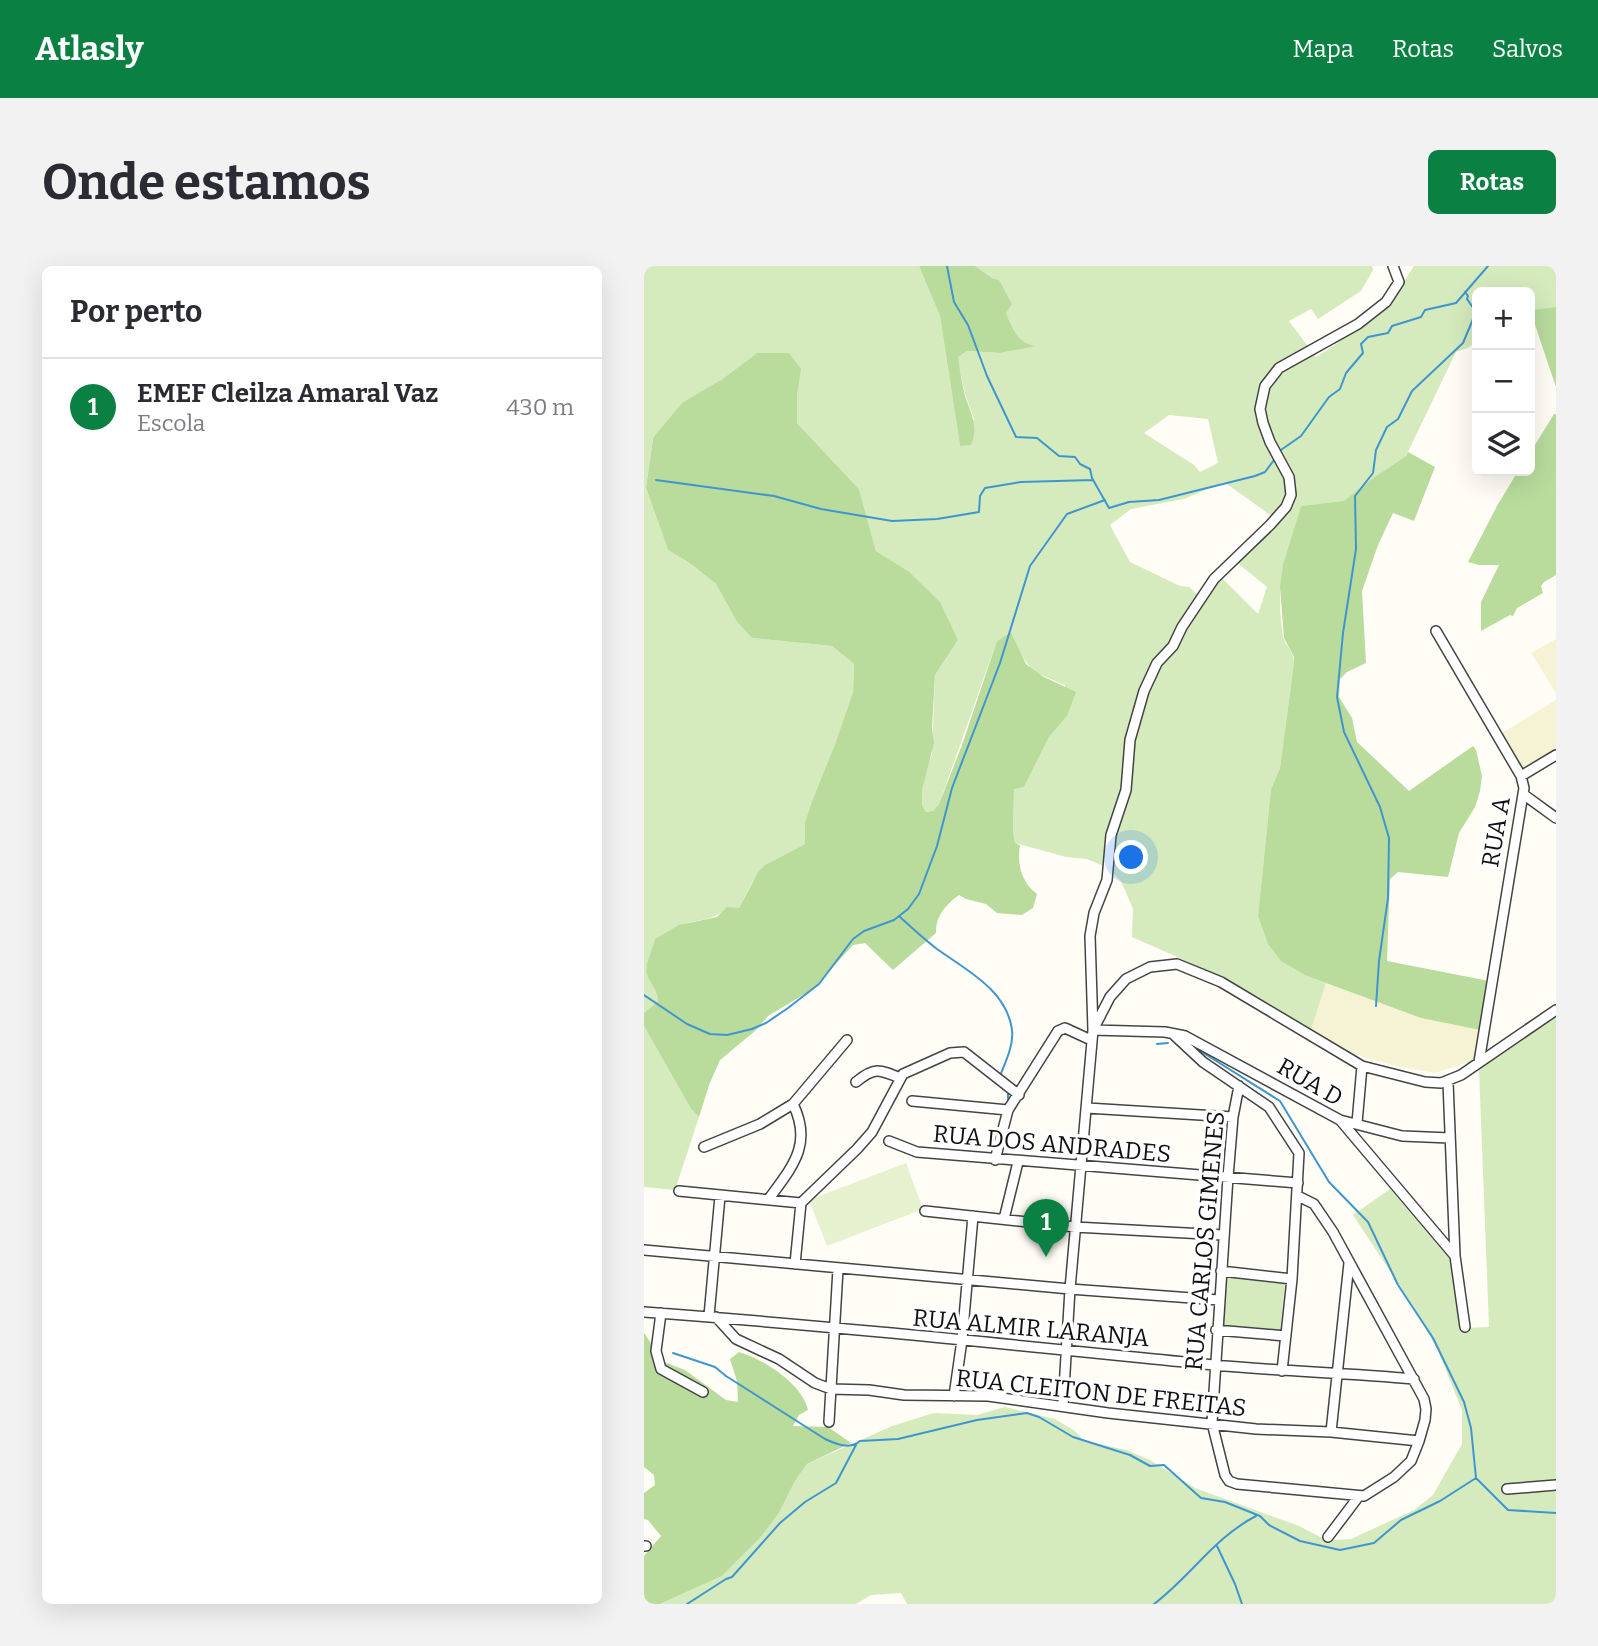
<!DOCTYPE html>
<html lang="pt">
<meta charset="utf-8">
<style>
:root{--surface:#fff;--page:#f2f2f3;--text:#2b2b33;--muted:#7c7c81;--line:#e1e1e2;--accent:#0b8043}
body{margin:0;font-family:Bitter,serif;background:var(--page);color:var(--text)}
.controls{position:absolute;right:21px;top:21px;display:grid;overflow:hidden;border-radius:10px;box-shadow:0 7px 28px #0002}
.controls button{width:63px;height:63px;display:grid;place-items:center;padding:0;border:0;border-bottom:2px solid var(--line);background:var(--surface);color:var(--text);font:35px sans-serif}
.you{position:absolute;left:488px;top:592px;width:24px;height:24px;margin:-18px;border:5px solid #fff;border-radius:50%;background:#1a73e8;box-shadow:0 0 0 10px #1a73e833}
.badge{display:grid;place-items:center;width:46px;height:46px;border-radius:50%;background:var(--accent);color:#fff;font-size:23px;font-weight:700}
.pin{position:absolute;translate:-50% -58px;filter:drop-shadow(0 2px 4px #0008)}
.pin::after{content:'';position:absolute;top:37px;width:24px;height:21px;background:inherit;clip-path:polygon(0 0,100% 0,50% 100%)}
.list{margin:0;padding:0;list-style:none}
h2{display:flex;justify-content:space-between;align-items:center;height:91px;margin:0;padding:0 28px;font-size:30px}
h2 small{font-size:23px;font-weight:400;color:var(--muted)}
.list li{display:grid;grid-template-columns:46px 1fr auto;gap:21px;align-items:center;box-sizing:border-box;height:98px;padding:0 28px;border-top:2px solid var(--line)}
.list b{display:block;font-size:26px;white-space:nowrap}
.list p{margin:0;font-size:23px;white-space:nowrap;color:var(--muted)}
.list em{font-size:23px;font-style:normal;color:var(--muted)}
.icon{flex:none;width:38px;height:38px;fill:none;stroke:currentColor;stroke-width:2;stroke-linecap:round;stroke-linejoin:round}
.map{position:relative;flex:none;width:912px;height:1338px;overflow:hidden;border-radius:10px}
header{display:flex;align-items:center;gap:42px;box-sizing:border-box;height:98px;padding:0 35px;background:var(--accent);color:#fff}
header strong{font-size:33px}
nav{display:flex;gap:38px;margin-inline-start:auto;font-size:24px}
.intro{display:flex;align-items:center;justify-content:space-between;box-sizing:border-box;height:168px;padding:0 42px}
h1{margin:0;font-size:49px}
.button{padding:18px 32px;border-radius:10px;background:var(--accent);color:#fff;font-size:24px;font-weight:700}
main{display:flex;gap:42px;padding:0 42px}
aside{flex:1;background:var(--surface);border-radius:10px;box-shadow:0 7px 28px #0002}
.map>svg:first-child{display:block}
.farmland{fill:#f6f3d4}
.green{fill:#d5ebbd;fill-rule:evenodd}
.forest{fill:#b9dc9c}
.pitch{fill:#e6f2cf}
.lines{fill:none;stroke-linecap:round;stroke-linejoin:round}
.stream{stroke:#3f96cf;stroke-width:2}
.minor-casing{stroke:#444;stroke-width:12}
.minor{stroke:#fff;stroke-width:9}
.labels{text-anchor:middle;stroke-width:7;stroke-linejoin:round;paint-order:stroke}
.street-label{font-size:24px;fill:#111;stroke:#fff}
</style>
<header>
<strong>Atlasly</strong>
<nav><a>Mapa</a><a>Rotas</a><a>Salvos</a></nav>
</header>
<div class="intro"><h1>Onde estamos</h1><a class="button">Rotas</a></div>
<main>
<aside>
<h2>Por perto<small></small></h2>
<ul class="list">
<li><span class="badge">1</span><div><b>EMEF Cleilza Amaral Vaz</b><p>Escola</p></div><em>430 m</em></li>
</ul>
</aside>
<div class="map">
<svg width="912" height="1338" viewBox="0 0 912 1338">
<rect width="100%" height="100%" fill="#fffdf5"/>
<path class="farmland" d="M912,373V427L887,387Z
M912,434V491L882,504L879,503L858,467Z
M682,717L777,752L836,764L833,789L822,797L791,807L752,800L713,789L667,764Z"/>
<path class="green" d="M0,0H275L296,50L316,180L330,153L321,128L313,91L323,85L356,87L389,80C363,74 360,36 355,14L348,12L331,0H728L729,4L717,25L674,53L667,43L645,55L672,91L692,78L747,36L770,0H912V41L886,44V26H833V75L824,82L812,86L762,190L729,212L700,236L657,240C646,281 632,311 637,355C638,360 638,366 639,371C642,380 650,387 650,396L636,502L627,523L614,650L663,710L682,717L667,764L549,698L488,671L489,643L477,615L464,602L443,593L422,591L371,577L369,564L370,522L380,521L405,471L423,450L421,419C384,404 383,402 367,366L353,375L295,538L289,545L282,546L278,539V524L281,505L288,488L291,409L314,374L264,305L232,285L215,223L153,157V130L156,103L113,87L77,114L9,172L2,222L24,284L47,298L72,318L93,356L108,372L188,380L210,398L209,426L191,478L168,535L161,556V578L121,599L108,616L95,642H83C68,656 56,652 38,659C21,664 5,682 3,699C1,712 13,722 14,735L0,747ZM525,149L564,153L574,197L556,206L550,199L500,167ZM580,216L632,253L590,294L623,321L614,348L578,312L558,332L545,321L536,320L486,296L466,259L487,243L540,233Z
M912,746V1338H263L257,1327L227,1329L212,1338H16L78,1310L117,1271L135,1247L151,1215L163,1198L248,1160L290,1147L333,1149L361,1141L411,1153L431,1165L440,1175L483,1184L506,1194L551,1222L655,1260L676,1271L691,1274L707,1273L770,1244L789,1229L818,1178V1144L794,1085L771,1043L709,949L746,923L809,997L818,1062L845,1061L835,803L822,797L833,789L857,784Z
M0,760L47,843L55,851L31,924L0,921Z
M582,1011L641,1017L636,1067L577,1061Z"/>
<path class="forest" d="M275,0H331L348,12L355,14L368,38L362,47C368,62 374,78 392,80L356,87L323,85L314,91C316,104 318,118 321,130C327,147 335,162 327,179L316,180L296,50Z
M912,41V121L886,44Z
M113,87H145L157,103L153,130V157L215,223L232,285L264,305L296,336L314,374L291,409L288,462L290,477L278,524V539L282,546L289,545L295,538L318,479L353,375L367,366L382,398L400,411L432,426L423,450L405,471L380,521L370,523L369,564L371,577L376,579C373,598 377,616 393,628L389,642L378,649L353,647L342,638L322,633L315,629C302,638 291,651 292,667L249,704L221,677L209,679L169,723L124,750L111,765L76,794L65,819L55,851L47,843L0,760V747L14,735C13,723 6,718 3,708C0,697 9,684 11,673L35,659L73,651L83,641L95,642L114,606L121,599L161,578V556L168,535L191,478L209,426L210,398L188,380L108,372L93,356L72,318L47,298L24,284L2,222L9,172L38,137L77,114Z
M910,148H912V309L900,316L897,320L899,327L873,342L869,350L866,349L837,365V336L855,299H835L824,296L853,240L874,205H886V187Z
M764,186L791,201L770,255L749,247L734,279L718,325L722,397L703,406L696,413L695,431L708,452L713,476L765,525L829,480L832,484L838,510L836,525L831,541L815,567L804,611L754,606L746,613L743,695L845,715L836,764L777,752L663,710L637,695L624,678L614,650L627,523L636,502L650,396V391L640,372L636,321L639,299L657,240L700,235L729,212L762,190Z
M0,1067L20,1096L41,1104L82,1134L94,1136L93,1115L86,1093L95,1086C120,1093 159,1119 164,1144L155,1149L149,1160L184,1161L207,1177L163,1198L151,1215L135,1247L117,1271L78,1310L16,1338H0V1290L17,1270L4,1254L0,1253V1227L11,1219L10,1209L0,1201Z"/>
<path class="pitch" d="M262,897L279,943L183,980L165,934Z"/>
<g class="lines">
<path class="stream" d="M303,0L310,36L324,59L343,110L372,171L393,172L415,190L431,191L436,198L446,203L448,212L465,242L485,236L515,234L611,210L621,206L630,194
M634,186L657,170L685,131L696,123L702,107L719,87L717,78L724,71L744,67L748,60L777,51L781,44L812,37L844,0
M12,214L130,230L177,243L248,255L293,253L335,246L336,230L341,222L377,216L449,214
M256,651C268,662 280,673 293,683C322,704 363,724 368,764C370,779 361,797 356,810
M0,729L43,758L66,768L83,769L108,763L122,757L144,742L175,718L209,673L220,665L250,654L264,643L275,628L293,580L308,522L356,397L386,300L423,248L461,234
M732,740L735,695L744,632L745,572L736,541L700,466L693,431L699,367L712,283L711,230L729,207L732,184L743,161L754,153L768,125L819,77L832,46L823,33L824,30L821,26
M513,778L524,777
M550,781L636,835L685,916L724,956L754,1019L789,1072L820,1136L827,1162L832,1212L864,1244L912,1247
M364,826V838
M29,1087L71,1101L82,1110L181,1173C192,1178 206,1184 216,1175L254,1173L333,1154L383,1147L395,1151L429,1171L486,1189L506,1200L520,1199L557,1232L581,1236L616,1250L625,1259L656,1275L696,1284L730,1277L757,1254L796,1235L832,1212
M573,1280L591,1318L598,1338
M43,1338L82,1313L88,1311L136,1257L161,1236L192,1217L212,1179
M510,1338C546,1311 571,1271 612,1250"/>
<defs>
<path id="minor" d="M792,365L877,510L880,522L835,796
M877,510L912,489
M879,528L912,552
M449,764L466,731L482,713L506,701L533,698L577,716L718,800L781,816L797,817L817,809L912,744
M449,764L521,766L541,770L696,854L811,990
M530,769L559,796L625,841L655,887L648,1013L638,1105
M212,816C230,801 235,803 256,812
M804,816L811,990L821,1061
M595,820L589,851L584,911L568,1157L581,1209L585,1215L593,1218L720,1230L750,1211L767,1195L775,1175L781,1154L782,1143L780,1133L689,966L670,938L654,930
M268,835L364,844
M443,842L589,851
M696,854L758,870L806,872
M713,857L718,800
M245,875L273,886L654,917
M60,881L116,858L149,838L203,774
M351,894L364,844L414,765L421,762L447,774
M35,925L157,937
M124,934C148,901 169,879 149,838
M281,945L431,961L579,969
M360,953L374,896
M0,984L426,1023L575,1034
M151,998L157,937L213,883L228,866L259,808L306,787L320,786L375,829
M577,1005L648,1013
M0,1046C190,1060 380,1080 569,1099C636,1105 703,1107 770,1113
M17,1047L12,1085L17,1103L59,1126
M65,1050L76,930
M72,1051L92,1073L135,1093L171,1117L187,1123L225,1124L260,1129L344,1130L464,1147L612,1163L687,1166L775,1175
M572,1064L642,1070
M310,1130L318,1074L329,950
M419,1140L426,1023L449,764L446,670L450,647L463,614L467,569L482,524L486,474L500,425L513,397L529,380L538,361L570,313L626,259L642,241L647,229L645,211L626,176L619,157L616,143L621,120L635,102L714,58L742,36L755,16L749,0
M185,1156L194,1003
M687,1166L705,997
M863,1223L912,1219
M684,1271L715,1230
M0,1280H2"/>
</defs>
<use href="#minor" class="minor-casing"/>
<use href="#minor" class="minor"/>
</g>
<g class="labels">
<g class="street-label">
<text transform="translate(852 566) rotate(-80)" y="8">RUA A</text>
<text transform="translate(666 816) rotate(30)" y="8">RUA D</text>
<text transform="translate(408 878) rotate(5)" y="8">RUA DOS ANDRADES</text>
<text transform="translate(561 975) rotate(-85)" y="8">RUA CARLOS GIMENES</text>
<text transform="translate(387 1062) rotate(5)" y="8">RUA ALMIR LARANJA</text>
<text transform="translate(457 1127) rotate(6)" y="8">RUA CLEITON DE FREITAS</text>
</g>
</g>
</svg>
<div class="controls">
<button>+</button>
<button>−</button>
<button><svg class="icon" aria-label="layers" viewBox="0 0 24 24"><path d="M12 4l9 5-9 5-9-5zM3 14l9 5 9-5"/></svg></button>
</div>
<div class="you"></div>
<div class="pin badge" style="left:402px;top:991px">1</div>
</div>
</main>
